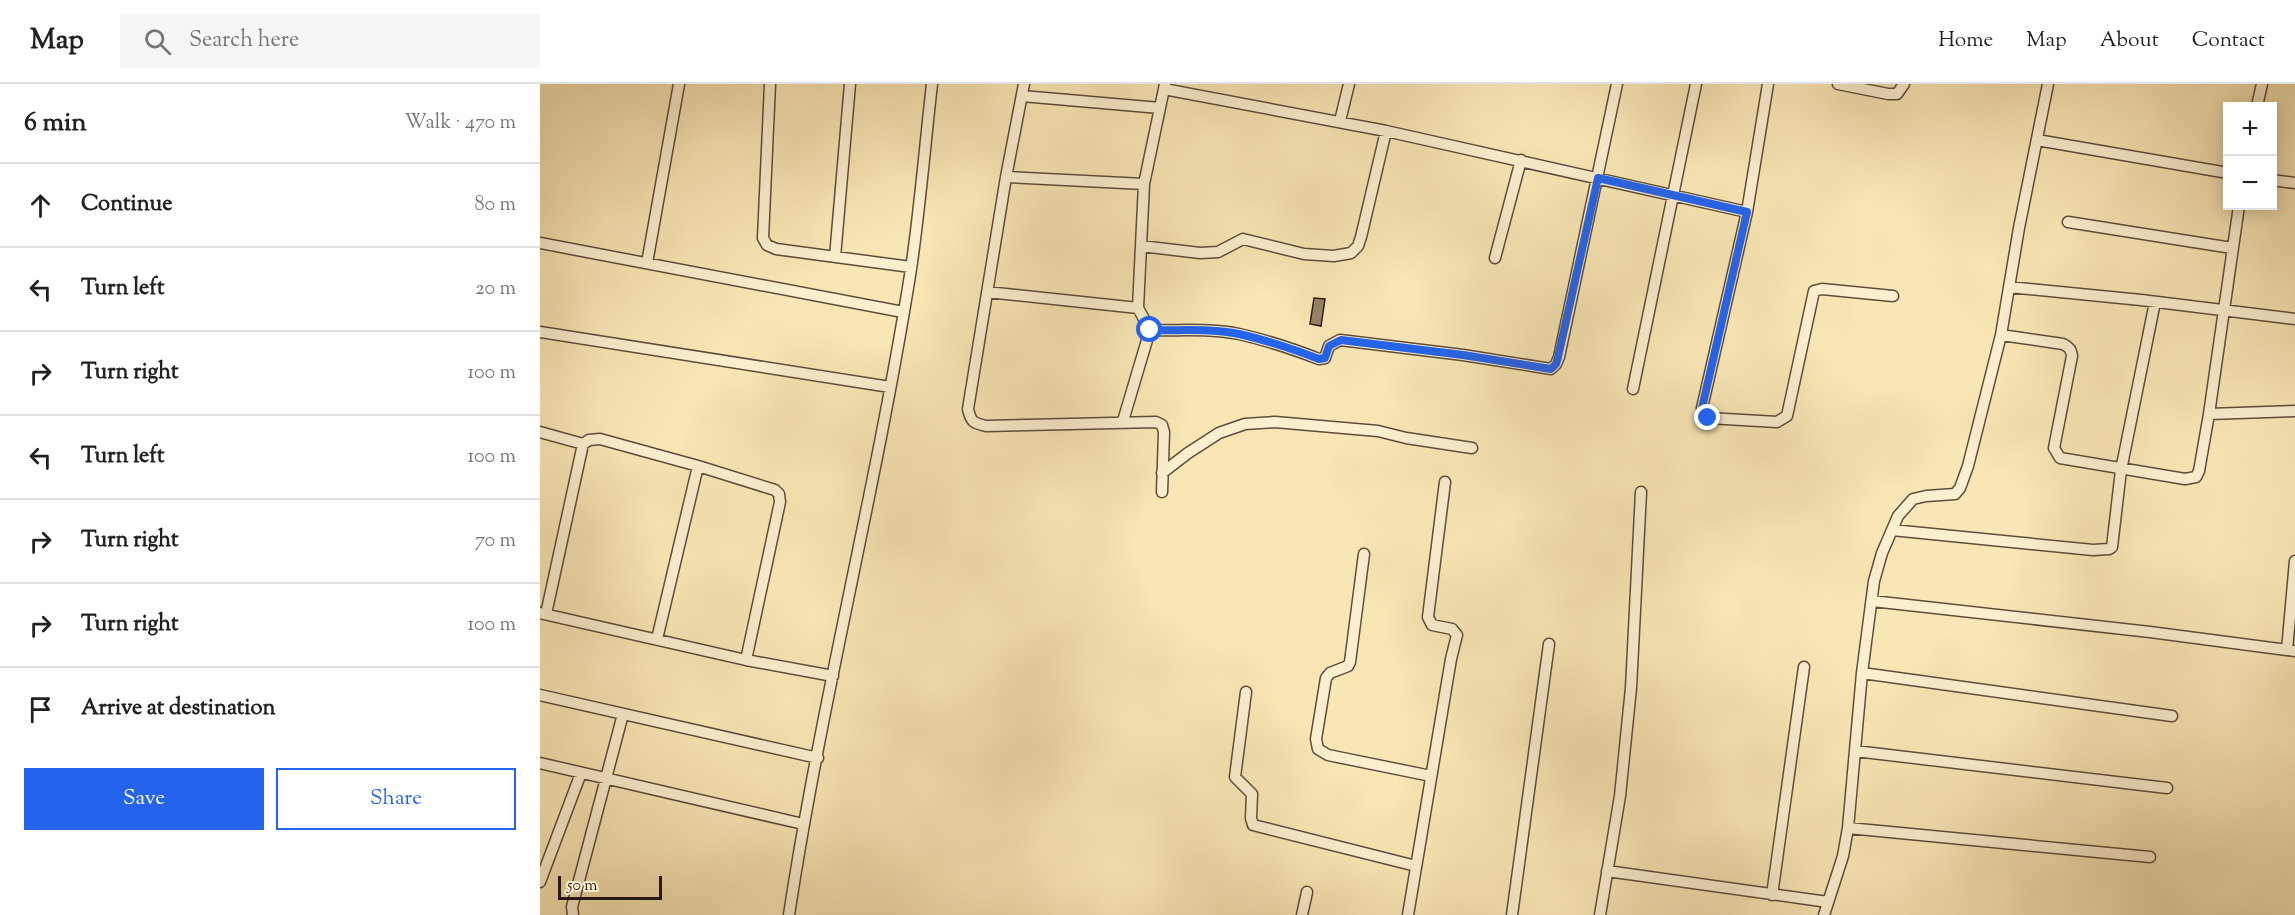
<!DOCTYPE html>
<meta charset="utf-8">
<style>
:root{--surface:#fff;--page:#f6f6f6;--text:#202124;--muted:#757577;--line:#e0e0e0;--accent:#2563eb}
body{margin:0;font-family:"Sorts Mill Goudy",serif;background:var(--page);color:var(--text)}
.controls{position:absolute;right:18px;top:18px;display:grid;overflow:hidden;border-radius:0px;box-shadow:0 3px 15px #0003}
.controls button{width:54px;height:54px;display:grid;place-items:center;padding:0;border:0;border-bottom:2px solid var(--line);background:var(--surface);color:var(--text);font:30px sans-serif}
.scale{position:absolute;left:18px;bottom:15px;width:104px;box-sizing:border-box;padding-left:6px;border:3px solid #2a1913;border-top:0;font-size:16px;line-height:21px;white-space:nowrap;color:#2a1913;-webkit-text-stroke:4px #fbefcf;paint-order:stroke}
.stop{position:absolute;width:18px;height:18px;margin:-14px;border:4px solid #2563eb;border-radius:50%;background:#fff}
.stop.end{background:#2563eb;border-color:#fff;box-shadow:0 2px 6px #0008}
.list{margin:0;padding:0;list-style:none}
h2{display:flex;justify-content:space-between;align-items:center;height:78px;margin:0;padding:0 24px;font-size:26px}
h2 small{font-size:20px;font-weight:400;color:var(--muted)}
.list li{display:grid;grid-template-columns:39px 1fr auto;gap:18px;align-items:center;box-sizing:border-box;height:84px;padding:0 24px;border-top:2px solid var(--line)}
.list b{display:block;font-size:22px;white-space:nowrap}
.list em{font-size:20px;font-style:normal;color:var(--muted)}
.actions{display:flex;gap:12px;padding:18px 24px}
.actions a{flex:1;padding:14px 0;border:2px solid var(--accent);border-radius:0px;text-align:center;font-size:21px;color:var(--accent)}
.actions .main{background:var(--accent);color:#fff}
.icon{flex:none;width:33px;height:33px;fill:none;stroke:currentColor;stroke-width:2;stroke-linecap:round;stroke-linejoin:round}
.map{position:relative;flex:none;width:1755px;height:831px;overflow:hidden}
header{display:flex;align-items:center;gap:36px;box-sizing:border-box;height:84px;padding:0 30px;background:var(--surface);border-bottom:2px solid var(--line)}
header strong{font-size:28px}
nav{display:flex;gap:33px;margin-inline-start:auto;font-size:21px}
.search{width:420px;height:54px;background:var(--page);display:flex;align-items:center;gap:15px;box-sizing:border-box;padding:0 21px;border-radius:0px;color:var(--muted);font-size:22px}
main{display:flex}
aside{flex:1;background:var(--surface)}
.map>svg:first-child{display:block}
.building{fill:#968467;stroke:#2a1913;stroke-width:1.5}
.lines{fill:none;stroke-linecap:round;stroke-linejoin:round}
.minor-casing{stroke:#5e4c3c;stroke-width:13}
.minor{stroke:#fbefcf;stroke-width:10}
.route{stroke:#2563eb;stroke-width:8}
</style>
<header>
<strong>Map</strong>
<div class="search"><svg class="icon" aria-label="search" viewBox="0 0 24 24"><circle cx="10" cy="10" r="6"/><path d="M15 15l6 6"/></svg>Search here</div>
<nav><a>Home</a><a>Map</a><a>About</a><a>Contact</a></nav>
</header>
<main>
<aside>
<h2>6 min<small>Walk · 470 m</small></h2>
<ul class="list">
<li><svg class="icon" aria-label="ahead" viewBox="0 0 24 24"><path d="M12 20V5M6 11l6-6 6 6"/></svg><div><b>Continue</b></div><em>80 m</em></li>
<li><svg class="icon" aria-label="left" viewBox="0 0 24 24"><path d="M17 20v-9H6M10 6l-5 5 5 5"/></svg><div><b>Turn left</b></div><em>20 m</em></li>
<li><svg class="icon" aria-label="right" viewBox="0 0 24 24"><path d="M7 20v-9h11M14 6l5 5-5 5"/></svg><div><b>Turn right</b></div><em>100 m</em></li>
<li><svg class="icon" aria-label="left" viewBox="0 0 24 24"><path d="M17 20v-9H6M10 6l-5 5 5 5"/></svg><div><b>Turn left</b></div><em>100 m</em></li>
<li><svg class="icon" aria-label="right" viewBox="0 0 24 24"><path d="M7 20v-9h11M14 6l5 5-5 5"/></svg><div><b>Turn right</b></div><em>70 m</em></li>
<li><svg class="icon" aria-label="right" viewBox="0 0 24 24"><path d="M7 20v-9h11M14 6l5 5-5 5"/></svg><div><b>Turn right</b></div><em>100 m</em></li>
<li><svg class="icon" aria-label="arrive" viewBox="0 0 24 24"><path d="M6 21V4h12l-3 4 3 4H6"/></svg><div><b>Arrive at destination</b></div></li>
</ul>
<div class="actions"><a class="main">Save</a><a>Share</a></div>
</aside>
<div class="map">
<svg width="1755" height="831" viewBox="0 0 1755 831">
<rect width="100%" height="100%" fill="#f9e6b5"/>
<filter id="stains"><feTurbulence type="fractalNoise" baseFrequency=".00333" numOctaves="4"/><feColorMatrix values="0 0 0 0 .2 0 0 0 0 .09 0 0 0 0 .02 0 0 0 .5 -.17"/></filter>
<radialGradient id="worn" r=".72"><stop offset=".6" stop-color="#630" stop-opacity="0"/><stop offset="1" stop-color="#630" stop-opacity=".3"/></radialGradient>
<path class="building" d="M774,214L785,215L781,242L770,240Z"/>
<g class="lines">
<defs>
<path id="minor" d="M230,0L223,154L227,161L236,165L371,183
M484,0L466,93L428,325C431,338 433,339 446,342L616,338L622,341L624,348L622,408
M1228,0L1207,128L1162,324L1163,330L1168,334L1237,338L1247,332L1274,207L1282,205L1353,212
M1298,0L1348,10H1357L1364,0
M624,5L846,47L1207,128
M482,12L620,24
M1717,22L1722,0
M800,37L809,0
M1497,56L1688,89
M466,93L604,100
M1732,96L1755,99
M1528,138L1692,164
M0,159L363,228
M601,162L660,169L678,168L703,155L764,170L794,172L811,169L818,162L821,153L846,47
M295,173L310,0
M955,174L981,76
M107,179L139,0
M1469,203L1601,216L1755,235
M447,208L598,224
M610,246C639,247 670,244 699,250C726,256 753,265 779,275L785,274L789,262L800,256L923,271L1011,285L1016,280L1019,273L1077,0
M0,248L350,303
M1461,251L1523,260C1529,263 1531,265 1532,272L1514,364L1520,374L1645,395L1656,393L1659,387L1669,330L1699,122
M1093,305L1156,0
M1669,330L1755,327
M583,337L610,246L598,224L604,100L625,0
M0,348L43,360L6,530
M43,360L49,356L60,355L158,382
M622,389L648,369L679,349L705,340L735,338L838,347L866,354L932,364
M1352,446L1553,466L1569,465L1572,463L1581,386L1615,218
M824,470L810,578L808,582L790,589L786,594L776,655L778,665L788,671L891,692
M1332,517L1610,548L1755,567
M0,529L206,576L293,592
M117,555L158,382L235,406L239,410L240,418L206,576
M1747,566L1755,477
M1322,589L1632,632
M706,608L695,693L712,710L711,734L713,741L876,782
M0,611L278,674
M1315,667L1627,704
M0,679L263,740
M1308,744L1610,773
M1067,787L1288,818
M0,798L41,689
M1232,811L1264,583
M33,831L32,823L83,630
M249,831C282,614 337,401 371,185C380,124 385,61 392,0
M762,831L767,808
M868,831L911,575L917,551L912,545L892,541L888,533L905,398
M972,831L1009,560
M1060,831L1080,712L1091,604L1101,408
M1284,831L1303,772L1308,744L1322,589L1334,497L1342,469L1358,432L1373,415L1386,412L1415,410L1420,404L1428,382L1461,251L1479,144L1508,0"/>
</defs>
<use href="#minor" class="minor-casing"/>
<use href="#minor" class="minor"/>
</g>
<g class="lines">
<path class="route" d="M610,246C639,247 670,244 699,250C726,256 753,265 779,275L785,274L789,262L801,256L923,271L1011,285L1016,280L1018,273L1058,94L1207,128L1162,324L1163,330L1168,334"/>
</g>
<rect width="100%" height="100%" filter="url(#stains)"/>
<rect width="100%" height="100%" fill="url(#worn)"/>
</svg>
<div class="controls">
<button>+</button>
<button>−</button>
</div>
<div class="scale">50 m</div>
<div class="stop" style="left:610px;top:246px"></div>
<div class="stop end" style="left:1168px;top:334px"></div>
</div>
</main>
